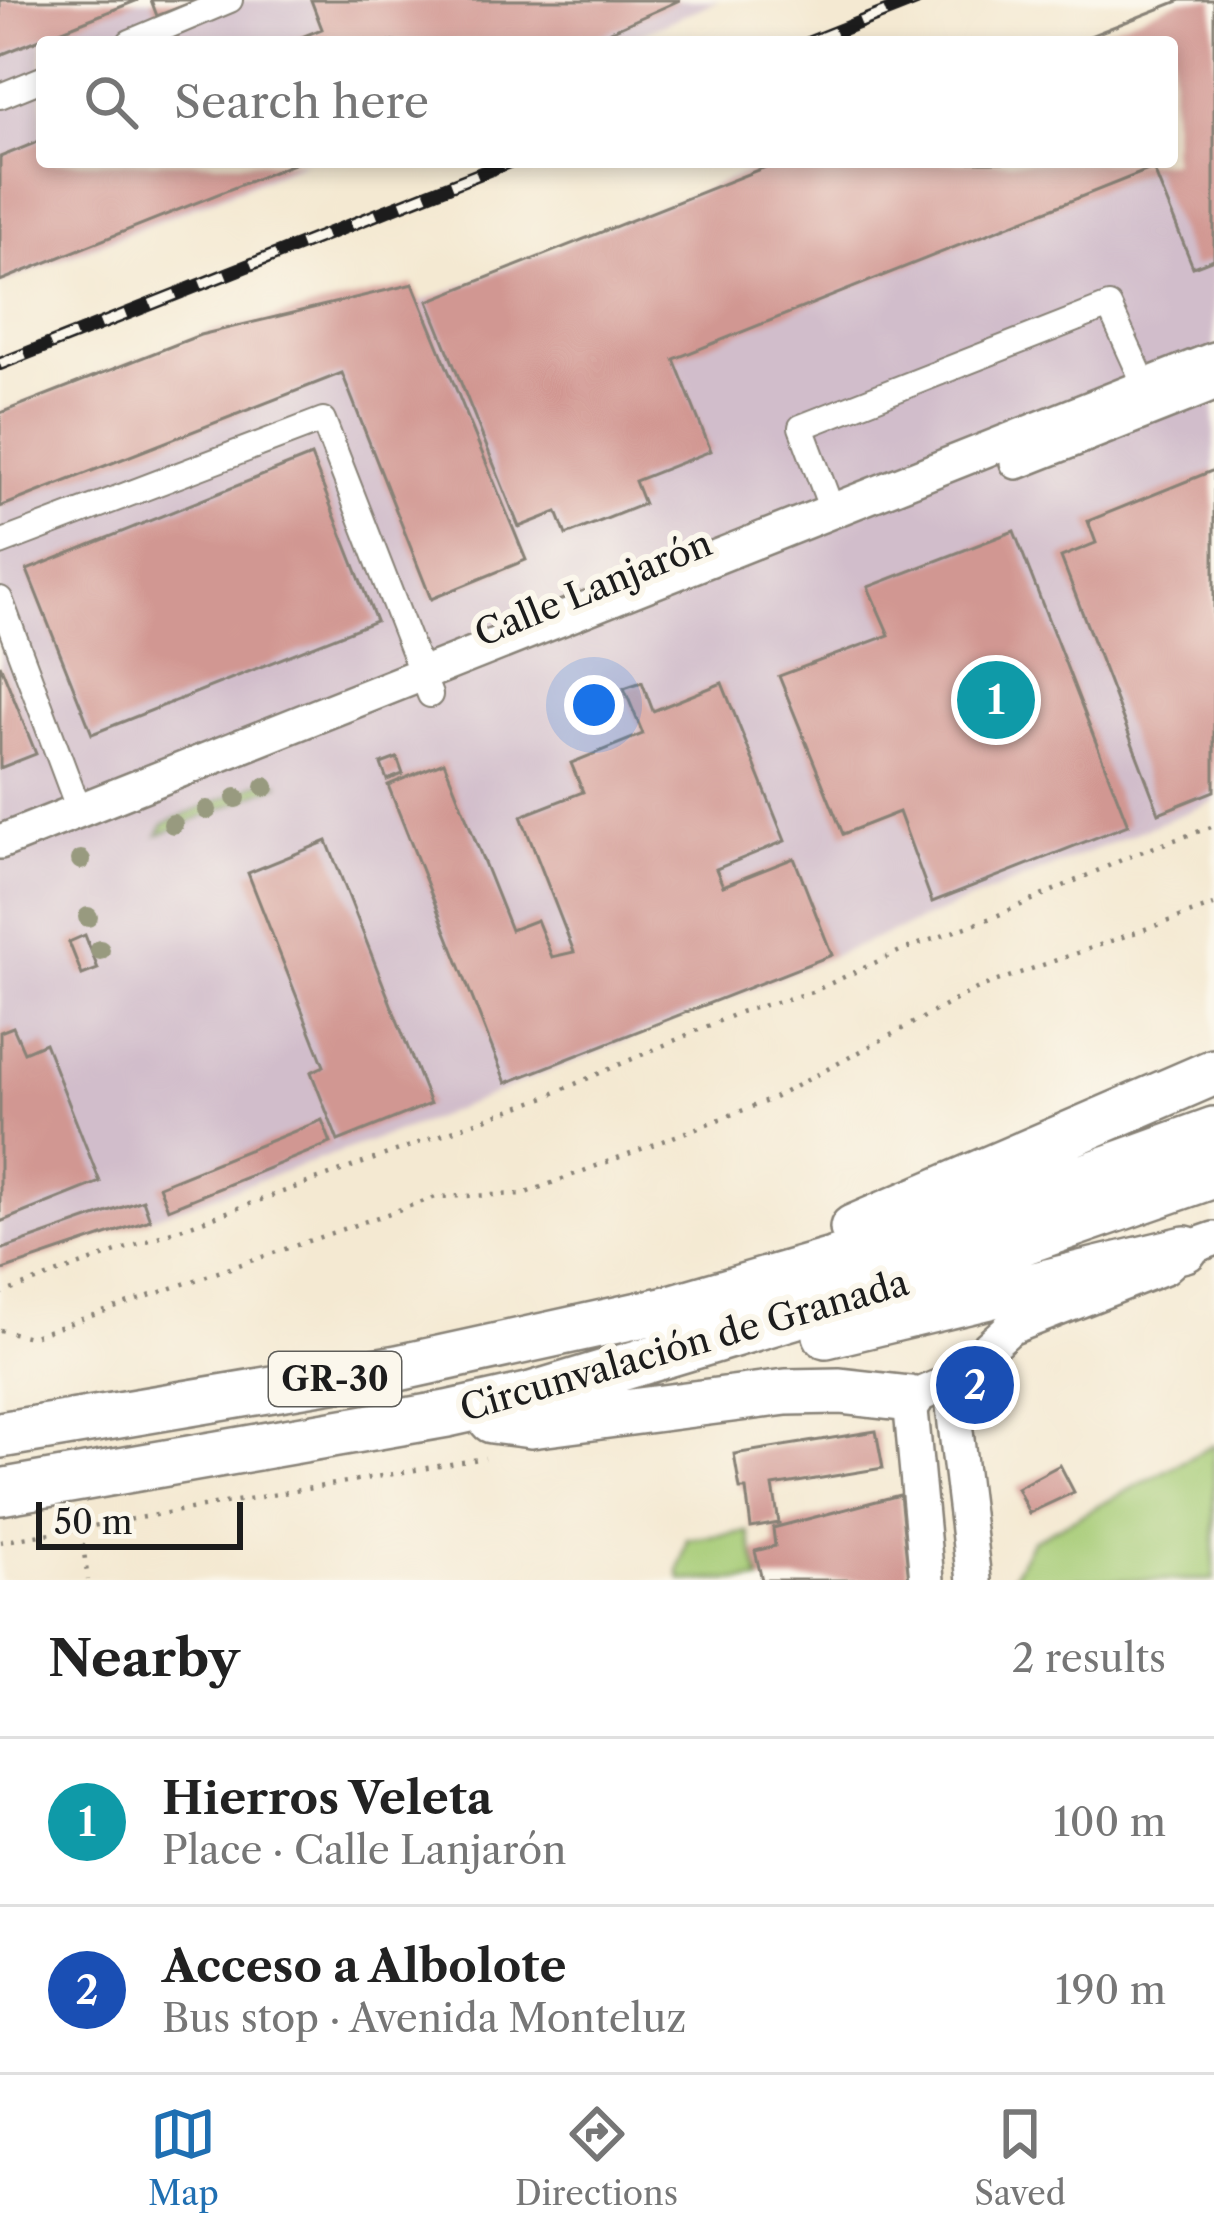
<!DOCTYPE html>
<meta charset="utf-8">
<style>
:root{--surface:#fff;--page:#f6f6f6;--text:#222;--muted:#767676;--line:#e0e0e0;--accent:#1f6fb2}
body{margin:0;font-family:"Libre Caslon Text",serif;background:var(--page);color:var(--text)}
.scale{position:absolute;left:36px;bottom:30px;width:207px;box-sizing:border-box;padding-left:12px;border:6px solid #1c1c1c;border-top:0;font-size:33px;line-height:42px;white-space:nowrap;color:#1c1c1c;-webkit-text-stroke:9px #fbf7ec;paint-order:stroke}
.you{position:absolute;left:594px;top:705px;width:42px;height:42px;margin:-30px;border:9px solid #fff;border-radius:50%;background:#1a73e8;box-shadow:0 0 0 18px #1a73e833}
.badge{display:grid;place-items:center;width:78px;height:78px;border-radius:50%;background:var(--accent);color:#fff;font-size:39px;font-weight:700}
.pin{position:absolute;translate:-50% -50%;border:6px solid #fff;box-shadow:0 3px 12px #0006}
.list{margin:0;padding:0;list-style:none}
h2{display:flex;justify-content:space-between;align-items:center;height:156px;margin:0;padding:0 48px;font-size:51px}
h2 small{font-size:39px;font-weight:400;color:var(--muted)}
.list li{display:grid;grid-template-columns:78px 1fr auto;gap:36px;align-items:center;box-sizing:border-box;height:168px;padding:0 48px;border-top:3px solid var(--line)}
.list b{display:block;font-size:45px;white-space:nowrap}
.list p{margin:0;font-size:39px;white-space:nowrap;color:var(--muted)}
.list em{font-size:39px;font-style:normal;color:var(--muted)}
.icon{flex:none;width:66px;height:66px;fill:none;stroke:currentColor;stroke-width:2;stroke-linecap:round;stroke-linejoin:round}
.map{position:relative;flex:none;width:1214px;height:1580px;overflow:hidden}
.search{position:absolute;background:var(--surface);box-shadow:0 6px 18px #0003;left:36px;right:36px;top:36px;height:132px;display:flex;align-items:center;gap:30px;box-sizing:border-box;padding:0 42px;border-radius:12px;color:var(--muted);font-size:45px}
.sheet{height:492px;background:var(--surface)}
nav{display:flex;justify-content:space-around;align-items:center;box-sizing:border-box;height:168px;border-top:3px solid var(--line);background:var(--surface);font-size:33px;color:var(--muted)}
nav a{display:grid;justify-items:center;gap:6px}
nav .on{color:var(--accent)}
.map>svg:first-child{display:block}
.industrial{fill:#d1bdcb}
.green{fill:#a5cb75;stroke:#607448;stroke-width:3}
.building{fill:#d19792}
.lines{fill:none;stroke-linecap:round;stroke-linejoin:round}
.street-casing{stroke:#888277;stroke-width:28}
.secondary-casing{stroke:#888277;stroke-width:38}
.highway-casing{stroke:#888277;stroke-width:50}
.path{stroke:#888277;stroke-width:4.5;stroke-dasharray:3 9;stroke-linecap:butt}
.street{stroke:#fff;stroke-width:24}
.secondary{stroke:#fff;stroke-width:33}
.highway{stroke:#fff;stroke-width:45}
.rail-casing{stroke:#1c1c1c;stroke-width:14}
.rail{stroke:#fbf7ec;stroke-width:9;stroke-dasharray:27;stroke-linecap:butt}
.tree{fill:#989a7f}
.labels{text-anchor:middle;stroke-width:12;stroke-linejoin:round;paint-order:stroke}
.shield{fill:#fbf7ec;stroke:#5f5e5a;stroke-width:3}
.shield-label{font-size:33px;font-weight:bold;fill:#1c1c1c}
.street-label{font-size:36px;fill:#1c1c1c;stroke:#fbf7ec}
</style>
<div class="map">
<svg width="1214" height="1580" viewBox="0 0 1214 1580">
<rect width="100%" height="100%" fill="#fbf7ec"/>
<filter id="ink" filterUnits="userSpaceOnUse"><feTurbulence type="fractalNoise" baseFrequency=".00833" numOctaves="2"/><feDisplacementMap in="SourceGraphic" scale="24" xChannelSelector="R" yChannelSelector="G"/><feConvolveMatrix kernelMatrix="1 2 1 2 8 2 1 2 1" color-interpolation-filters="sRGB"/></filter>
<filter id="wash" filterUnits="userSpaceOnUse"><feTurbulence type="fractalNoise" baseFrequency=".004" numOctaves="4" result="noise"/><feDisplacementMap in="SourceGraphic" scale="48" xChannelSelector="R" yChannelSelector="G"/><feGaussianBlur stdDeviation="2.7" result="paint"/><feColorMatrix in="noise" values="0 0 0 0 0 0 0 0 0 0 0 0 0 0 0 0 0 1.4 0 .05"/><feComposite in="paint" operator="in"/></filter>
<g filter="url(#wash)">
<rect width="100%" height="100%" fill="#f4e9d2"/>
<path class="industrial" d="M0,0H719L622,42H42V162H307L0,284Z
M1214,0V801L430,1120L0,1271V412L207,332L405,289L412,305L773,162H1172V42Z"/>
<path class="green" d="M270,779L279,784L158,835L164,824Z
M1214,1445V1580H1011L1032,1541Z
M748,1532L760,1580H681L679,1571L687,1539Z"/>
<g id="blocks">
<path class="building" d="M0,0H138L0,55Z
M151,0H198L157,16Z
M311,0H680L586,42H289L322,29Z
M1181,0H1214V259L1193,267L1153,168L674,359L711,451L635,481L644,504L566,535L557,512L519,527L428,301L778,162H1172V42H1075Z
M42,140V162H298L0,281V157Z
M413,284L526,560L431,599L342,373L0,507V413L200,335Z
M311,456L376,621L92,734L27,570Z
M1214,470V791L1159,813L1061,557L1096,543L1088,521Z
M1014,531L1128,825L932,902L899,812L843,834L779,676L889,635L868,587Z
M0,664L36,754L0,768Z
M642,682L653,711L722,683L785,841L716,869L723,886L794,858L832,955L506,1083L388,785L444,762L511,930L537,920L552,957L574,952L521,816L583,792L571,763L643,734L624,688Z
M397,758L403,774L387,780L381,764Z
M327,841L430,1104L338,1141L311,1072L324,1066L248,873Z
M85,935L98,969L82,975L69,942Z
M13,1027L24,1052L45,1043L100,1182L0,1222V1032Z
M322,1120L331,1143L168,1209L159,1186Z
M143,1200L150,1220L0,1271V1250Z
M876,1431L883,1468L773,1486L779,1523L751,1528L746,1489H740L734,1454Z
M1060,1465L1074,1492L1029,1513L1017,1488Z
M900,1495L909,1580H762L755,1551L775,1546L773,1528Z"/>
</g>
</g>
<g filter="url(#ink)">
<use href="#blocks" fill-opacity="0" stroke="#888277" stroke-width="3"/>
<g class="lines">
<defs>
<path id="street" d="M130,42L230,0
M0,96L42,79
M833,513L801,427L1109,306L1145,385
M0,543L323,420L430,695
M0,599L79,810"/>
<path id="secondary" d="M1017,462L1214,384
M0,842L1214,359
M950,1382L974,1580
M927,1580L910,1399L950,1382L1010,1328L1165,1267L1185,1249L1214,1239"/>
<path id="highway" d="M853,1228L1214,1072
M826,1335L1185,1249
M492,1420L531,1425L786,1392L840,1391L910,1399
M0,1435L398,1368L667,1309L935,1231L1214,1130
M0,1492L447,1414L528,1396L910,1281L1214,1175"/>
</defs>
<use href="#street" class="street-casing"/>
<use href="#secondary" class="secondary-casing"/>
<use href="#highway" class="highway-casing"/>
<path class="path" d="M0,1294L543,1098L740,1012L812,992L900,951L994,917L1135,854L1214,826
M0,1330L30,1337L436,1197L523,1194L770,1100L980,987L1214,905
M81,1532L88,1580
M0,1542L485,1458"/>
<use href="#street" class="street"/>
<use href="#secondary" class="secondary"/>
<use href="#highway" class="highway"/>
<defs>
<path id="rail" d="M810,42L916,0
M0,364L509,162"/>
</defs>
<use href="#rail" class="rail-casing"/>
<use href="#rail" class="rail"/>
</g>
<g class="tree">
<circle cx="265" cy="787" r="10"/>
<circle cx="236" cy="798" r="10"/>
<circle cx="207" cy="810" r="10"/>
<circle cx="173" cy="824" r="10"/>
<circle cx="81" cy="860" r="10"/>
<circle cx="88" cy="917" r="10"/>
<circle cx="100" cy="950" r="10"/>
</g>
</g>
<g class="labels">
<rect class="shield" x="269" y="1352" width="132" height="54" rx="9"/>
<g class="shield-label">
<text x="335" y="1391">GR-30</text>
</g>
<g class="street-label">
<text transform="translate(593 588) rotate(-22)" y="13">Calle Lanjarón</text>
<text transform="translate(684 1345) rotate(-16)" y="13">Circunvalación de Granada</text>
</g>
</g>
</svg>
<div class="scale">50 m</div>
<div class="you"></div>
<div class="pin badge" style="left:996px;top:700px;background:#0f9aa8">1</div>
<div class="pin badge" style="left:975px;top:1385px;background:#1a4fb4">2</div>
<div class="search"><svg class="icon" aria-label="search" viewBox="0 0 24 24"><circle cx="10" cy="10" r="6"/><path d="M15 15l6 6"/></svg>Search here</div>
</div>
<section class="sheet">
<h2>Nearby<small>2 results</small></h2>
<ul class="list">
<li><span class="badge" style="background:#0f9aa8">1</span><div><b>Hierros Veleta</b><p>Place · Calle Lanjarón</p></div><em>100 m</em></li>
<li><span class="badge" style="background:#1a4fb4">2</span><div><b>Acceso a Albolote</b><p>Bus stop · Avenida Monteluz</p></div><em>190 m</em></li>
</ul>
</section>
<nav>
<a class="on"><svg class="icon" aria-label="map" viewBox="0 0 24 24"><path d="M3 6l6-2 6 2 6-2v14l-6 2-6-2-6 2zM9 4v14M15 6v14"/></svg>Map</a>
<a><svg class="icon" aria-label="directions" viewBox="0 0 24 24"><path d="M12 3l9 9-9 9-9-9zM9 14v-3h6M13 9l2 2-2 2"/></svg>Directions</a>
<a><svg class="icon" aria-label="saved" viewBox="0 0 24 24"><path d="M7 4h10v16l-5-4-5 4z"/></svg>Saved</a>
</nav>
